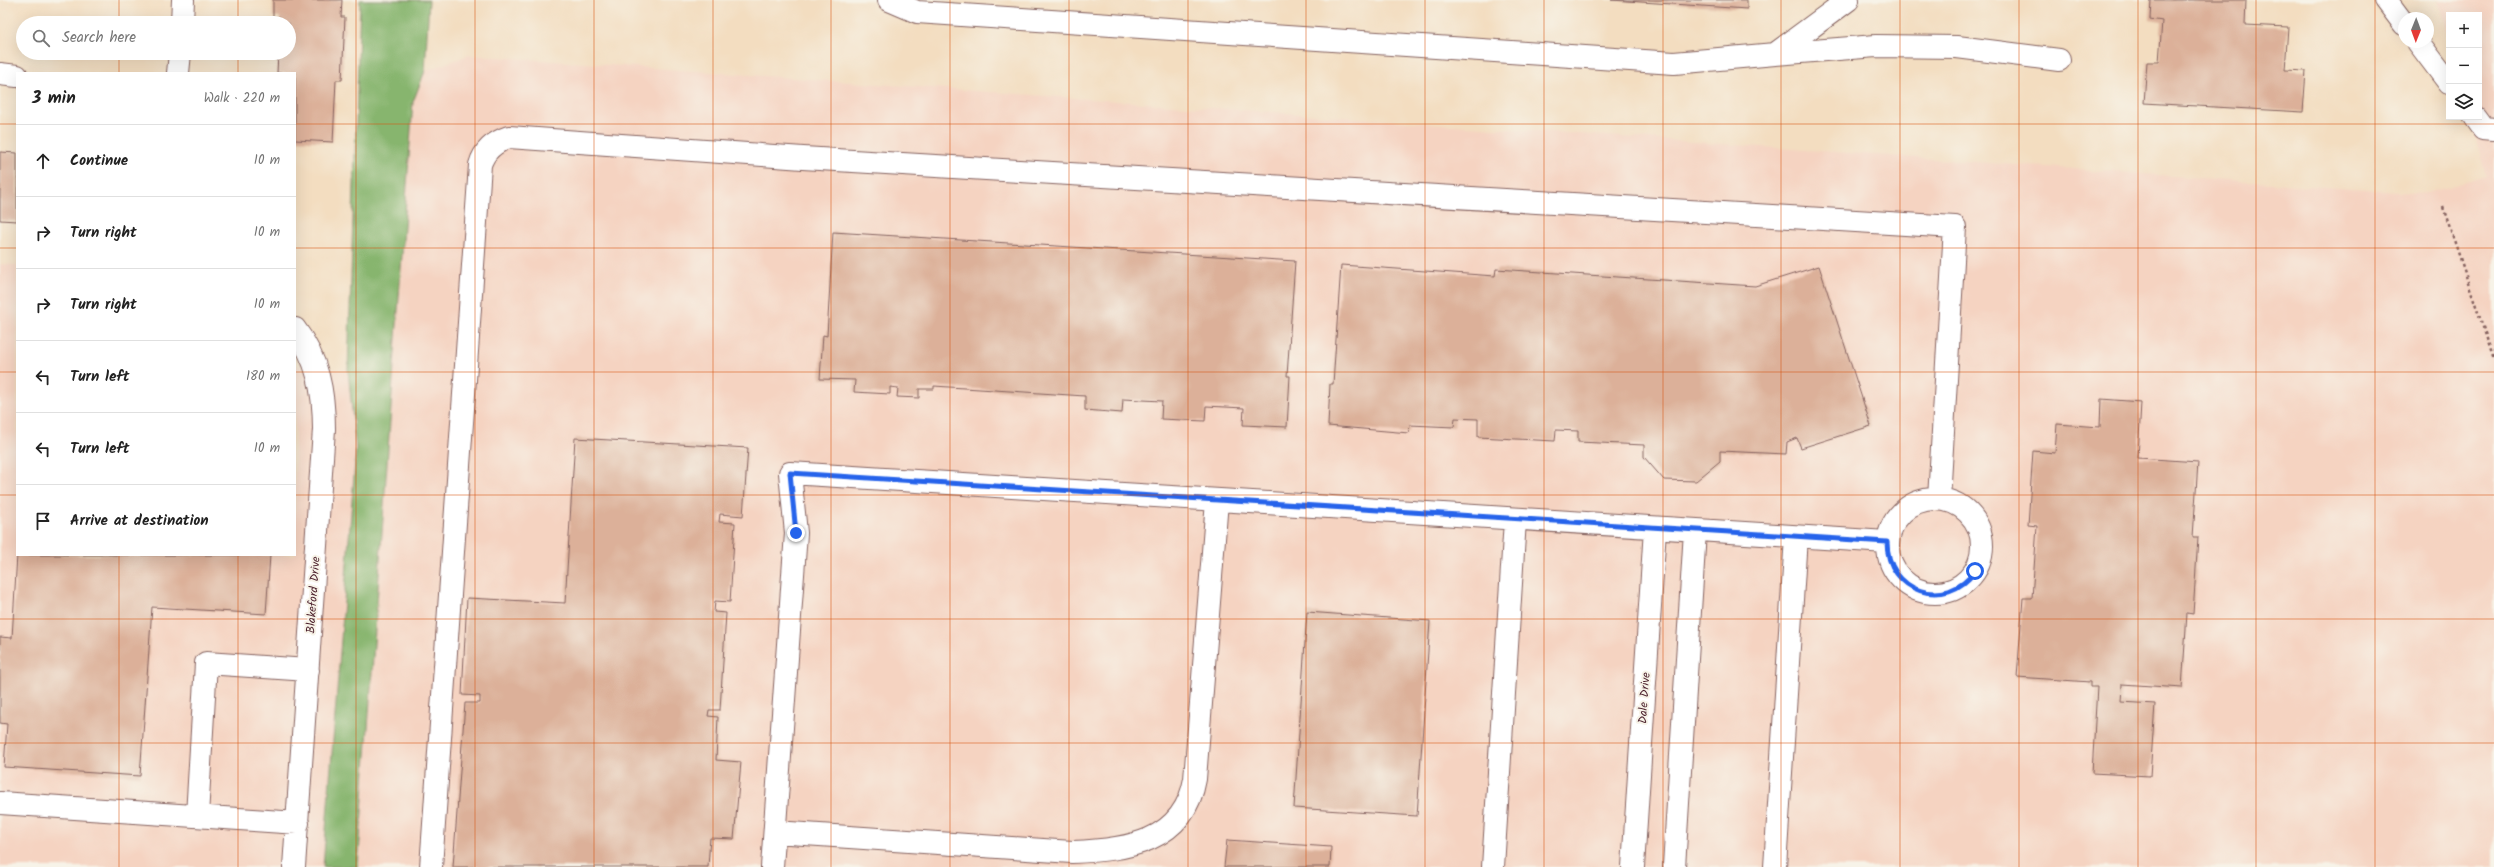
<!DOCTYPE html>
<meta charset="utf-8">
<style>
:root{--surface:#fff;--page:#f6f6f6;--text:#222;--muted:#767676;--line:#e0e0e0}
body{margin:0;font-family:Kalam,sans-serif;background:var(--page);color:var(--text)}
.controls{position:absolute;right:12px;top:12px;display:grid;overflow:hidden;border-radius:0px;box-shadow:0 4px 16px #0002}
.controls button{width:36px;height:36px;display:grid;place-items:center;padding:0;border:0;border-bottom:1px solid var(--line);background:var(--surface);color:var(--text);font:20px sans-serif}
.compass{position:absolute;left:2398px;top:12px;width:36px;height:36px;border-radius:50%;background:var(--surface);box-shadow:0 4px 16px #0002;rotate:181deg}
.stop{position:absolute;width:12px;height:12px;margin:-9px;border:3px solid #2563eb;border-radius:50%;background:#fff}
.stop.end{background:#2563eb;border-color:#fff;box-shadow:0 1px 4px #0008}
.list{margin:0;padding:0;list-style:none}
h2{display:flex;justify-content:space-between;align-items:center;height:52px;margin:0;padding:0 16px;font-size:17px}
h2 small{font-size:13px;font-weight:400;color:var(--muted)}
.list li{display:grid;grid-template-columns:26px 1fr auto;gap:12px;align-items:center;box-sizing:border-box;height:72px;padding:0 16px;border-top:1px solid var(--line)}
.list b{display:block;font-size:15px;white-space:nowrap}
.list em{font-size:13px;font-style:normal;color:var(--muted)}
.icon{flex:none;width:22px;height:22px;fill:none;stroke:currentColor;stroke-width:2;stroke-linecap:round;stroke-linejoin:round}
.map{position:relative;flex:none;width:2494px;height:867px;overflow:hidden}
.search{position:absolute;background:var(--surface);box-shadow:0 4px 16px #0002;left:16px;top:16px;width:280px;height:44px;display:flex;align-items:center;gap:10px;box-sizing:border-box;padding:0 14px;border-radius:22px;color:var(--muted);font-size:15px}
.panel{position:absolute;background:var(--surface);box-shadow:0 4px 16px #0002;left:16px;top:72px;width:280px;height:484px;border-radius:0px}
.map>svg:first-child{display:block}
.built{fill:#f5d3c1}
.forest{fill:#87b56e;stroke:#686a4c}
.building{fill:#dcb099}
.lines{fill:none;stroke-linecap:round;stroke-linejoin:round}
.minor-casing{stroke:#85625f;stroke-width:24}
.path{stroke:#85625f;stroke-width:2.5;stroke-dasharray:3 3;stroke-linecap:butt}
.minor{stroke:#fff;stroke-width:22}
.route{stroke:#2563eb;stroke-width:5}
.grid{fill:none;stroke:#d8530f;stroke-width:1;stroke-opacity:0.55}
.labels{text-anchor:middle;stroke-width:4;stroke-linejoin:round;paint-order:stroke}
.street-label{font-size:12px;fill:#4a1f2b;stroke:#f7f3e8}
</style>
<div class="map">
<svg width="2494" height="867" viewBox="0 0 2494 867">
<rect width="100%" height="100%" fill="#f7f3e8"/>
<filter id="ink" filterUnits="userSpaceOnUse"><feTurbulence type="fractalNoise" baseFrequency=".025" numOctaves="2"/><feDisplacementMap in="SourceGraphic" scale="8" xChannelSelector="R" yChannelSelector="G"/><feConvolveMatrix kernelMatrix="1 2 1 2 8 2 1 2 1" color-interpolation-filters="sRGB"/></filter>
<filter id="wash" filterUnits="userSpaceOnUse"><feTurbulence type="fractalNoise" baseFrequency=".012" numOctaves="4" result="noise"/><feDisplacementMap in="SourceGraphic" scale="16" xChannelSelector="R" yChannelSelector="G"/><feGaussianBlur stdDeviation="0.9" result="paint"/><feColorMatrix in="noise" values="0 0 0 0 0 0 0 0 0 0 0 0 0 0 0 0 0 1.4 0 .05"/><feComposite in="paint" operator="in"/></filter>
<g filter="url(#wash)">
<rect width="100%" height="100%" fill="#f3ddc0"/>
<path class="built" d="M2439,0H2494V867H358L413,102L425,71L469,55L2424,194L2486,176L2470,117H2479V15H2449V38Z
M0,264L17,265V555H295V366L348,370L356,450L323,867H0Z"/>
<path class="forest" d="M360,0H429L425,71L413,102L358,867H323L356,450L348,370Z"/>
<g id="blocks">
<path class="building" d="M273,0H342L341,17H345L342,80H336L333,142L295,140V73H277L278,53H289V23H279L280,17H273Z
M1611,0H1747V9Z
M2151,0H2246L2245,25L2288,27L2285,70L2306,71L2303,112L2144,103L2147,62H2159L2162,21L2150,19Z
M0,152L17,153V221L0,220Z
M833,232L1295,261L1287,376H1290L1287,427L1243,425L1244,408L1206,406L1205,421L1161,419L1162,401L1123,399L1122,413L1085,410V396L934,386V389H919V398L897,397L898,388L890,387V394L854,392L855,380L820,379L823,335L827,336Z
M1341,265L1495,276L1496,269L1755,286L1819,266L1871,426L1801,448L1797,438L1787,442L1786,454L1720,451V461L1696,481L1664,480L1644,457V445L1578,442V431L1556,430L1555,441L1478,437V419L1455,418L1454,427L1410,425L1409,433L1328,426L1330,384H1333Z
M2101,399L2141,402L2138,458L2198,462L2193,537H2198L2193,614L2187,613L2182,688L2122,684L2121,702L2155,704L2150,776L2092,773L2097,687H2090V682L2017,677L2023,598H2032L2037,526L2028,525L2033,451L2055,453L2057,424L2100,427Z
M575,438L748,448L743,516L720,514L719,522L735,523L730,602L715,601L714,612L726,613L720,710H709L708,716L718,717L716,760L741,762L734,839L710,838L708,867H453L465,703H480V696L462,695L467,598L565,603Z
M17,555H270L266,614L152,607L140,776L4,767L7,724L0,723V637L12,638Z
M1307,612L1430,621L1417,816L1294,808Z
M1227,840L1331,847L1330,867H1224Z"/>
</g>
</g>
<g filter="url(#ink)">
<use href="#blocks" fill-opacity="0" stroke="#85625f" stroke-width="1"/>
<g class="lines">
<defs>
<path id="minor" d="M889,0L917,12L1674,63L1775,54L1848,0
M2386,0L2404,24
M182,23L183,0
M2418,42L2449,83
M1775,54L1876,46L1957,47L2059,60
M178,73L180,53
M0,74L17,76
M2475,117L2483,128L2494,129
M1888 546a47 47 0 1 1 94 0a47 47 0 1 1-94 0Z
M0,803L298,823
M197,816L206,663L308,670
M775,832L1072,852C1126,850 1184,843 1195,779L1217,501
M294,867L324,429C324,392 318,359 295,329
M431,867L480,165C484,151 494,142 509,137L803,158L1955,227L1939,499
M772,867L796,533L790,473L1887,542
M1493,867L1515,520
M1633,867L1655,529
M1674,867L1695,531
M1775,867L1796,537"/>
</defs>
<use href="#minor" class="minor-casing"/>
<path class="path" d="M2443,207L2494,360"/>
<use href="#minor" class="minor"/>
</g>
</g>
<g class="lines" filter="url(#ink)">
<path class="route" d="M796,533L790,473L1887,542C1887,592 1946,612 1975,571"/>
</g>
<path class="grid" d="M119,0V23M238,0V23M356,0V867M475,0V867M594,0V867M713,0V867M831,0V867M950,0V867M1069,0V867M1188,0V867M1306,0V867M1425,0V867M1544,0V867M1663,0V867M1781,0V867M1900,0V867M2019,0V867M2138,0V867M2256,0V867M2375,0V867M119,53V73M238,53V73M0,124H17M295,124H2494M0,248H17M295,248H2494M0,372H17M295,372H2494M0,495H17M295,495H2494M119,555V867M238,555V867M0,619H2494M0,743H2494"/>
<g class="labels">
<g class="street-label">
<text transform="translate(313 595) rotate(-86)" y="4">Blakeford Drive</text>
<text transform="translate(1644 698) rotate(-86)" y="4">Dale Drive</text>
</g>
</g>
</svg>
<div class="controls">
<button>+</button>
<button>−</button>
<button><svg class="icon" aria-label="layers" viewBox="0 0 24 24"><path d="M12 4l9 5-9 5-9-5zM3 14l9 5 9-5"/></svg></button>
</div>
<svg class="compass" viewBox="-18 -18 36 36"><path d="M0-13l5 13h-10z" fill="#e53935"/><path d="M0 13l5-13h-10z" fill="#767676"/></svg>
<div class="stop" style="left:1975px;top:571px"></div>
<div class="stop end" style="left:796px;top:533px"></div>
<div class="search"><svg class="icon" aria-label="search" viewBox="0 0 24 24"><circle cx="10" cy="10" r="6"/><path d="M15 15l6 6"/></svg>Search here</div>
<section class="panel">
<h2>3 min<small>Walk · 220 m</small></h2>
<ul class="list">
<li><svg class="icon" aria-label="ahead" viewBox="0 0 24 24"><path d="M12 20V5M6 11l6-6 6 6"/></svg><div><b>Continue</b></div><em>10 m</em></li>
<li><svg class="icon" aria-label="right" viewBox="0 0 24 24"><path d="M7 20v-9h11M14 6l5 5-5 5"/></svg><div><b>Turn right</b></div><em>10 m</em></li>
<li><svg class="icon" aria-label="right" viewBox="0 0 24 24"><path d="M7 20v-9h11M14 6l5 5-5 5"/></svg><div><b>Turn right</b></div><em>10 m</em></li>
<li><svg class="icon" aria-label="left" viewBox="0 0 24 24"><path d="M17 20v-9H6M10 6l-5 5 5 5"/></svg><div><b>Turn left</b></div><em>180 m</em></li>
<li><svg class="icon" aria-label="left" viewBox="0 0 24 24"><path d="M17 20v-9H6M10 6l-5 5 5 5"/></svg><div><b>Turn left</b></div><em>10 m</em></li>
<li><svg class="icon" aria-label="arrive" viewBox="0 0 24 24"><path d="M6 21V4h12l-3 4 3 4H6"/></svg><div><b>Arrive at destination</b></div></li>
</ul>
</section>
</div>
